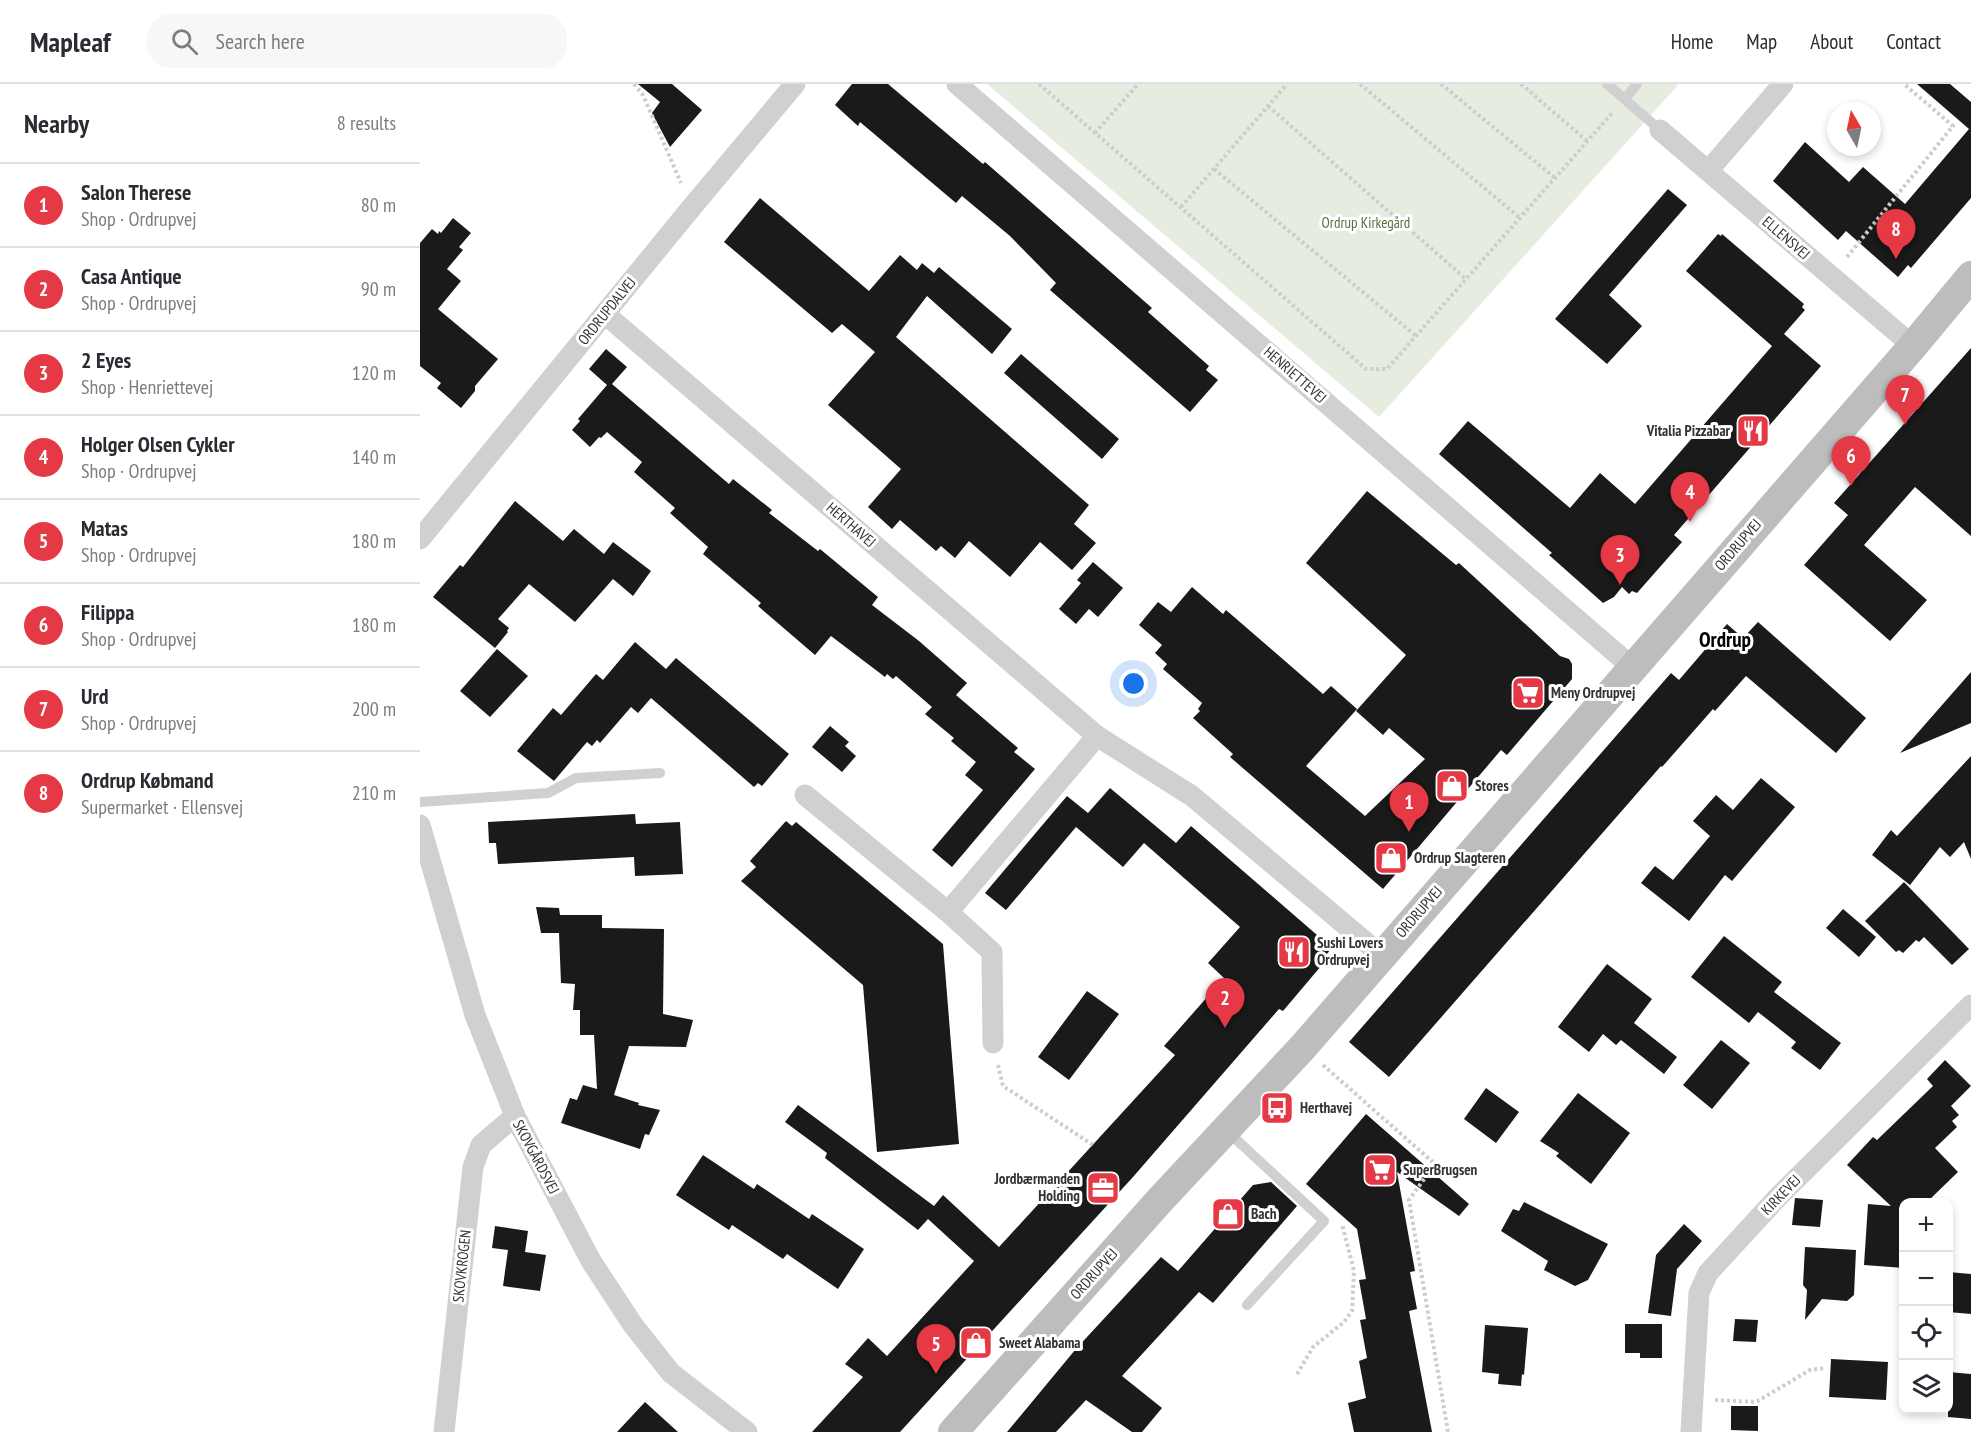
<!DOCTYPE html>
<meta charset="utf-8">
<style>
:root{--surface:#fff;--page:#f7f7f7;--text:#2b2b33;--muted:#7c7c81;--line:#e1e1e2;--accent:#e63946}
body{margin:0;font-family:"PT Sans Narrow",sans-serif;background:var(--page);color:var(--text)}
.controls{position:absolute;right:18px;bottom:18px;display:grid;overflow:hidden;border-radius:12px;box-shadow:0 3px 9px #0003}
.controls button{width:54px;height:54px;display:grid;place-items:center;padding:0;border:0;border-bottom:2px solid var(--line);background:var(--surface);color:var(--text);font:30px sans-serif}
.compass{position:absolute;left:1407px;top:18px;width:54px;height:54px;border-radius:50%;background:var(--surface);box-shadow:0 3px 9px #0003;rotate:351deg}
.you{position:absolute;left:714px;top:600px;width:21px;height:21px;margin:-15px;border:4px solid #fff;border-radius:50%;background:#1a73e8;box-shadow:0 0 0 9px #1a73e833}
.badge{display:grid;place-items:center;width:39px;height:39px;border-radius:50%;background:var(--accent);color:#fff;font-size:20px;font-weight:700}
.pin{position:absolute;translate:-50% -50px;filter:drop-shadow(0 2px 3px #0008)}
.pin::after{content:'';position:absolute;top:32px;width:21px;height:18px;background:inherit;clip-path:polygon(0 0,100% 0,50% 100%)}
.list{margin:0;padding:0;list-style:none}
h2{display:flex;justify-content:space-between;align-items:center;height:78px;margin:0;padding:0 24px;font-size:26px}
h2 small{font-size:20px;font-weight:400;color:var(--muted)}
.list li{display:grid;grid-template-columns:39px 1fr auto;gap:18px;align-items:center;box-sizing:border-box;height:84px;padding:0 24px;border-top:2px solid var(--line)}
.list b{display:block;font-size:22px;white-space:nowrap}
.list p{margin:0;font-size:20px;white-space:nowrap;color:var(--muted)}
.list em{font-size:20px;font-style:normal;color:var(--muted)}
.icon{flex:none;width:33px;height:33px;fill:none;stroke:currentColor;stroke-width:2;stroke-linecap:round;stroke-linejoin:round}
.map{position:relative;flex:none;width:1551px;height:1348px;overflow:hidden}
header{display:flex;align-items:center;gap:36px;box-sizing:border-box;height:84px;padding:0 30px;background:var(--surface);border-bottom:2px solid var(--line)}
header strong{font-size:28px}
nav{display:flex;gap:33px;margin-inline-start:auto;font-size:21px}
.search{width:420px;height:54px;background:var(--page);display:flex;align-items:center;gap:15px;box-sizing:border-box;padding:0 21px;border-radius:24px;color:var(--muted);font-size:22px}
main{display:flex}
aside{flex:1;background:var(--surface)}
.map>svg:first-child{display:block}
.green{fill:#e6ecdf}
.building{fill:#1a1a1a}
.lines{fill:none;stroke-linecap:round;stroke-linejoin:round}
.path{stroke:#cdcdcd;stroke-width:4;stroke-dasharray:3 3;stroke-linecap:butt}
.lane{stroke:#d0d0d0;stroke-width:10}
.street{stroke:#d0d0d0;stroke-width:21}
.secondary{stroke:#bdbdbd;stroke-width:30}
.labels{text-anchor:middle;stroke-width:6;stroke-linejoin:round;paint-order:stroke}
.park-label{font-size:15px;fill:#56703f;stroke:#fff}
.street-label{font-size:15px;fill:#333;stroke:#fff}
.poi-label{font-size:15px;font-weight:bold;fill:#333;stroke:#fff;text-anchor:start}
.district-label{font-size:21px;font-weight:bold;fill:#000;stroke:#fff}
</style>
<header>
<strong>Mapleaf</strong>
<div class="search"><svg class="icon" aria-label="search" viewBox="0 0 24 24"><circle cx="10" cy="10" r="6"/><path d="M15 15l6 6"/></svg>Search here</div>
<nav><a>Home</a><a>Map</a><a>About</a><a>Contact</a></nav>
</header>
<main>
<aside>
<h2>Nearby<small>8 results</small></h2>
<ul class="list">
<li><span class="badge">1</span><div><b>Salon Therese</b><p>Shop · Ordrupvej</p></div><em>80 m</em></li>
<li><span class="badge">2</span><div><b>Casa Antique</b><p>Shop · Ordrupvej</p></div><em>90 m</em></li>
<li><span class="badge">3</span><div><b>2 Eyes</b><p>Shop · Henriettevej</p></div><em>120 m</em></li>
<li><span class="badge">4</span><div><b>Holger Olsen Cykler</b><p>Shop · Ordrupvej</p></div><em>140 m</em></li>
<li><span class="badge">5</span><div><b>Matas</b><p>Shop · Ordrupvej</p></div><em>180 m</em></li>
<li><span class="badge">6</span><div><b>Filippa</b><p>Shop · Ordrupvej</p></div><em>180 m</em></li>
<li><span class="badge">7</span><div><b>Urd</b><p>Shop · Ordrupvej</p></div><em>200 m</em></li>
<li><span class="badge">8</span><div><b>Ordrup Købmand</b><p>Supermarket · Ellensvej</p></div><em>210 m</em></li>
</ul>
</aside>
<div class="map">
<svg width="1551" height="1348" viewBox="0 0 1551 1348">
<rect width="100%" height="100%" fill="#fff"/>
<path class="green" d="M567,0H1259L959,333Z"/>
<path class="building" d="M218,0H252L282,26L250,63L232,29L240,18Z
M432,0H468L563,80L565,78L732,224L728,228L789,282L786,286L798,296L770,328L630,206L636,199L590,152L542,112L536,119L440,38L438,42L415,21Z
M1497,0H1530L1551,18V114L1491,184L1488,181L1478,193L1426,147L1418,156L1353,97L1385,58L1429,98L1443,83L1485,120L1549,45Z
M1248,105L1267,121L1189,211L1222,242L1187,280L1135,235Z
M340,114L449,207L480,171L497,186L502,179L514,189L519,183L592,245L572,270L507,212L476,253L669,421L654,440L676,459L652,486L620,458L590,493L549,457L535,474L521,462L516,467L480,436L472,445L448,423L481,385L408,321L455,268L422,240L412,249L304,158Z
M33,134L51,149L39,163L43,166L27,185L41,197L18,225L78,275L55,302V307L41,324L17,304L21,299L0,282V159L12,145L18,150L19,147L21,149Z
M1298,150L1301,152L1302,150L1384,220L1382,223L1385,226L1364,250L1401,282L1254,451L1262,458L1217,509L1212,507L1209,510L1202,503L1194,513L1183,519L1129,471L1132,469L1019,370L1048,337L1150,424L1180,389L1215,420L1352,262L1266,187Z
M1551,264V452L1495,403L1444,461L1507,516L1470,557L1384,481L1428,431L1414,419Z
M186,265L207,283L192,300L309,400L313,395L352,426L349,429L398,467L400,465L458,513L452,521L499,557L547,599L536,611L598,664L594,668L615,685L532,783L512,766L563,706L545,691L556,678L531,657L534,654L505,630L512,623L476,592L473,595L467,590L465,593L411,552L395,571L338,522L341,519L283,470L288,463L250,429L255,424L214,388L222,378L187,348L181,354L179,353L170,363L152,346L160,337L158,335L187,301L169,285Z
M601,270L699,355L682,375L584,289Z
M947,407L1036,481L1039,479L1140,572L1149,575L1152,580V595L1087,671L1081,666L963,805L810,673L813,670L773,634L780,627L778,625L782,619L743,585L747,580L735,569L742,561L719,541L738,518L751,528L772,503L803,530L806,526L903,610L911,602L937,625L886,682L945,732L1005,675L969,644L963,651L936,627L986,571L886,479Z
M95,417L143,457L154,445L184,470L193,458L231,487L213,512L193,495L155,538L109,500L78,535L89,544L87,547L88,548L75,564L13,513L40,481L43,483Z
M673,478L703,504L678,533L669,525L656,540L639,525L661,499L657,496Z
M1338,538L1446,634L1416,669L1326,592L1295,627L1293,625L1242,683L1241,682L969,993L929,958L1251,589L1259,596L1307,540L1323,554Z
M215,558L246,585L256,574L369,670L342,702L338,699L334,703L231,614L218,629L211,623L180,659L177,656L172,662L167,658L134,697L97,667L133,624L141,631L176,590L183,596Z
M77,565L108,592L70,633L40,607Z
M1551,588V639L1480,669Z
M410,642L429,658L425,662L436,672L422,688L392,663Z
M1551,672V775L1544,758L1530,773L1520,763L1490,801L1452,771L1471,746L1477,752Z
M1341,694L1375,723L1312,797L1305,791L1269,837L1221,799L1235,782L1253,796L1290,752L1273,737L1296,711L1313,726Z
M690,704L756,759L771,742L912,864L905,872L907,875L863,927L859,925L713,1093L480,1348H392L443,1293L425,1280L448,1254L467,1272L554,1177L508,1135L498,1146L405,1074L407,1069L365,1038L378,1021L514,1122L523,1111L579,1163L755,971L744,962L804,894L788,879L820,843L724,759L703,783L656,743L586,826L565,809L647,712L668,729Z
M215,730L216,740L260,738L263,790L215,792L214,773L78,780L76,759H69L68,738Z
M366,737L372,742L376,738L523,860L539,1060L457,1068L443,901L321,797L336,783L330,777Z
M1484,798L1549,865L1532,881L1504,853L1499,858L1496,856L1483,869L1479,866L1476,868L1445,837Z
M116,823L139,824L140,831H182V844L244,845L243,930L273,936L266,963L209,962L194,1011L219,1019L218,1021L240,1026L229,1051L225,1050L220,1065L141,1039L150,1014L157,1016L163,1001L177,1005L174,951H160V926H153L155,900L141,899L139,849H121Z
M1423,825L1456,853L1439,873L1406,844Z
M1304,852L1362,898L1354,908L1421,959L1400,986L1371,964L1376,958L1338,928L1329,939L1271,893Z
M1187,880L1232,915L1214,939L1257,973L1244,990L1201,956L1196,961L1183,950L1169,968L1138,943Z
M667,907L699,930L649,996L618,973Z
M1301,956L1330,979L1292,1025L1263,1001Z
M1525,976L1551,1002L1531,1022L1539,1031L1532,1037L1537,1043L1515,1064L1538,1088L1506,1119H1484V1184L1444,1181L1448,1120L1471,1122L1427,1081L1453,1053L1457,1056L1513,1002L1507,995Z
M1066,1004L1099,1028L1076,1059L1044,1035Z
M1158,1009L1210,1049L1171,1100L1136,1072L1139,1069L1120,1057Z
M946,1030L1049,1120L1039,1132L977,1088L995,1187L990,1188L997,1225L989,1227L1012,1348H934L928,1319L946,1314L939,1277L947,1274L940,1236L946,1235L939,1196L946,1195L937,1145L886,1100Z
M283,1071L334,1105L337,1100L389,1135L392,1130L444,1165L418,1205L367,1170L363,1175L312,1141L309,1146L256,1111Z
M851,1098L877,1122L793,1219L779,1208L702,1292L742,1324L722,1348H712L666,1316L636,1348H587L655,1266L741,1173L758,1187L833,1101Z
M1375,1114L1403,1116L1400,1143L1372,1141Z
M1104,1118L1188,1160L1168,1196L1155,1202L1124,1186L1128,1177L1081,1147L1093,1125L1099,1127Z
M1264,1140L1282,1157L1257,1185L1251,1232L1228,1229L1236,1171Z
M75,1142L108,1147L105,1168L126,1171L120,1207L83,1202L88,1166L72,1164Z
M1385,1163L1436,1166L1434,1211L1427,1217L1402,1215L1385,1236L1387,1206L1383,1201Z
M1528,1188L1551,1190V1230L1528,1228Z
M1315,1235L1338,1236L1336,1258L1313,1257Z
M1205,1240H1242V1274H1220V1269H1205Z
M1065,1241L1108,1244L1104,1291L1102,1290L1101,1302L1078,1300L1079,1290L1062,1288Z
M1411,1275L1468,1278L1466,1316L1409,1313Z
M1528,1288L1551,1290V1335L1528,1333Z
M225,1318L258,1348H197Z
M1311,1322H1338V1347L1311,1346Z"/>
<g class="lines">
<path class="path" d="M214,0L223,11L261,99
M619,0L946,285H967L1193,28
M940,0L1100,134
M1021,0L1135,94
M1101,0L1167,57
M848,22L1046,195
M675,49L718,0
M794,85L996,252
M761,123L867,0
M1427,173L1533,42L1484,0
M578,981L583,1002L673,1061
M903,981L1015,1080L989,1116L1028,1348
M877,1290L893,1263L924,1238L932,1227L934,1187L922,1140
M1295,1316L1336,1318L1390,1286L1405,1284"/>
<path class="lane" d="M1187,0L1240,46
M1205,15L1217,0
M0,718L128,709L156,694L240,689
M806,1046L904,1137L827,1221"/>
<path class="street" d="M537,0L1212,583
M1240,46L1493,262
M1288,87L1363,0
M185,230L677,652L772,712L961,871
M0,455L272,123L375,0
M385,711L528,828L572,868L573,959
M0,741L55,931L95,1032L171,1177L213,1241L251,1289L327,1348
M528,828L677,652
M24,1348L53,1083L61,1061L95,1032
M1271,1348L1279,1209L1288,1189L1356,1115L1551,921"/>
<path class="secondary" d="M533,1348L741,1115L883,963L1493,262L1551,192"/>
</g>
<defs>
<symbol id="restaurant-square" viewBox="-11 -11 22 22"><rect x="-9" y="-9" width="18" height="18" rx="4" fill="#e63946" stroke="#fff"/><path d="M-5-6h1v4h1v-4h1v4h1v-4h1v5L-1.5 .5V6h-2V.5L-5-1ZM5-6V6H3V1.5H1.5Q1.5-4 5-6Z" fill="#fff"/></symbol>
<symbol id="supermarket-square" viewBox="-11 -11 22 22"><rect x="-9" y="-9" width="18" height="18" rx="4" fill="#e63946" stroke="#fff"/><path d="M-6-5.5h2.5l.6 2H6L4.5 2H-2.5L-4.4-4H-6ZM-1.5 3.2a1.3 1.3 0 1 0 .1 0ZM3 3.2a1.3 1.3 0 1 0 .1 0Z" fill="#fff"/></symbol>
<symbol id="shop-square" viewBox="-11 -11 22 22"><rect x="-9" y="-9" width="18" height="18" rx="4" fill="#e63946" stroke="#fff"/><path d="M-5-2.5h2.3a2.7 3.5 0 0 1 5.4 0H5L5.5 6h-11ZM-1.5-2.5h3a1.5 2.3 0 0 0-3 0Z" fill="#fff"/></symbol>
<symbol id="bus-square" viewBox="-11 -11 22 22"><rect x="-9" y="-9" width="18" height="18" rx="4" fill="#e63946" stroke="#fff"/><path d="M-5-6H5V4H4V6H2V4H-2V6H-4V4H-5ZM-3.5-4V0h7V-4ZM-3.5 1.2v1.5H-2V1.2ZM2 1.2v1.5H3.5V1.2Z" fill="#fff"/></symbol>
<symbol id="office-square" viewBox="-11 -11 22 22"><rect x="-9" y="-9" width="18" height="18" rx="4" fill="#e63946" stroke="#fff"/><path d="M-6-3h4V-5.5h4V-3h4V5H-6ZM-1-4.5V-3h2v-1.5ZM-6 0V1H6V0Z" fill="#fff"/></symbol>
</defs>
<g fill-rule="evenodd">
<use href="#restaurant-square" x="1314" y="328" width="38" height="38"/>
<use href="#supermarket-square" x="1089" y="590" width="38" height="38"/>
<use href="#shop-square" x="1013" y="683" width="38" height="38"/>
<use href="#shop-square" x="952" y="755" width="38" height="38"/>
<use href="#restaurant-square" x="855" y="849" width="38" height="38"/>
<use href="#bus-square" x="838" y="1005" width="38" height="38"/>
<use href="#supermarket-square" x="941" y="1067" width="38" height="38"/>
<use href="#office-square" x="664" y="1085" width="38" height="38"/>
<use href="#shop-square" x="789" y="1111" width="38" height="38"/>
<use href="#shop-square" x="537" y="1240" width="38" height="38"/>
</g>
<g class="labels">
<g class="park-label">
<text x="946" y="144">Ordrup Kirkegård</text>
</g>
<g class="street-label">
<text transform="translate(1366 154) rotate(41)" y="5">ELLENSVEJ</text>
<text transform="translate(187 227) rotate(-51)" y="5">ORDRUPDALVEJ</text>
<text transform="translate(875 291) rotate(41)" y="5">HENRIETTEVEJ</text>
<text transform="translate(431 441) rotate(41)" y="5">HERTHAVEJ</text>
<text transform="translate(1318 461) rotate(-49)" y="5">ORDRUPVEJ</text>
<text transform="translate(999 828) rotate(-49)" y="5">ORDRUPVEJ</text>
<text transform="translate(116 1073) rotate(62)" y="5">SKOVGÅRDSVEJ</text>
<text transform="translate(1361 1111) rotate(-46)" y="5">KIRKEVEJ</text>
<text transform="translate(42 1182) rotate(-84)" y="5">SKOVKROGEN</text>
<text transform="translate(674 1190) rotate(-48)" y="5">ORDRUPVEJ</text>
</g>
<g class="poi-label">
<text x="1310" y="352" text-anchor="end">Vitalia Pizzabar</text>
<text x="1131" y="614">Meny Ordrupvej</text>
<text x="1055" y="707">Stores</text>
<text x="994" y="779">Ordrup Slagteren</text>
<text x="897" y="864">Sushi Lovers<tspan x="897" dy="17">Ordrupvej</tspan></text>
<text x="880" y="1029">Herthavej</text>
<text x="983" y="1091">SuperBrugsen</text>
<text x="660" y="1100" text-anchor="end">Jordbærmanden<tspan x="660" dy="17">Holding</tspan></text>
<text x="831" y="1135">Bach</text>
<text x="579" y="1264">Sweet Alabama</text>
</g>
<g class="district-label">
<text x="1305" y="563">Ordrup</text>
</g>
</g>
</svg>
<div class="controls">
<button>+</button>
<button>−</button>
<button><svg class="icon" aria-label="locate" viewBox="0 0 24 24"><circle cx="12" cy="12" r="6"/><path d="M12 2v4M12 18v4M2 12h4M18 12h4"/></svg></button>
<button><svg class="icon" aria-label="layers" viewBox="0 0 24 24"><path d="M12 4l9 5-9 5-9-5zM3 14l9 5 9-5"/></svg></button>
</div>
<svg class="compass" viewBox="-18 -18 36 36"><path d="M0-13l5 13h-10z" fill="#e53935"/><path d="M0 13l5-13h-10z" fill="#7c7c81"/></svg>
<div class="you"></div>
<div class="pin badge" style="left:989px;top:748px">1</div>
<div class="pin badge" style="left:805px;top:944px">2</div>
<div class="pin badge" style="left:1200px;top:501px">3</div>
<div class="pin badge" style="left:1270px;top:438px">4</div>
<div class="pin badge" style="left:516px;top:1290px">5</div>
<div class="pin badge" style="left:1431px;top:402px">6</div>
<div class="pin badge" style="left:1485px;top:341px">7</div>
<div class="pin badge" style="left:1476px;top:175px">8</div>
</div>
</main>
